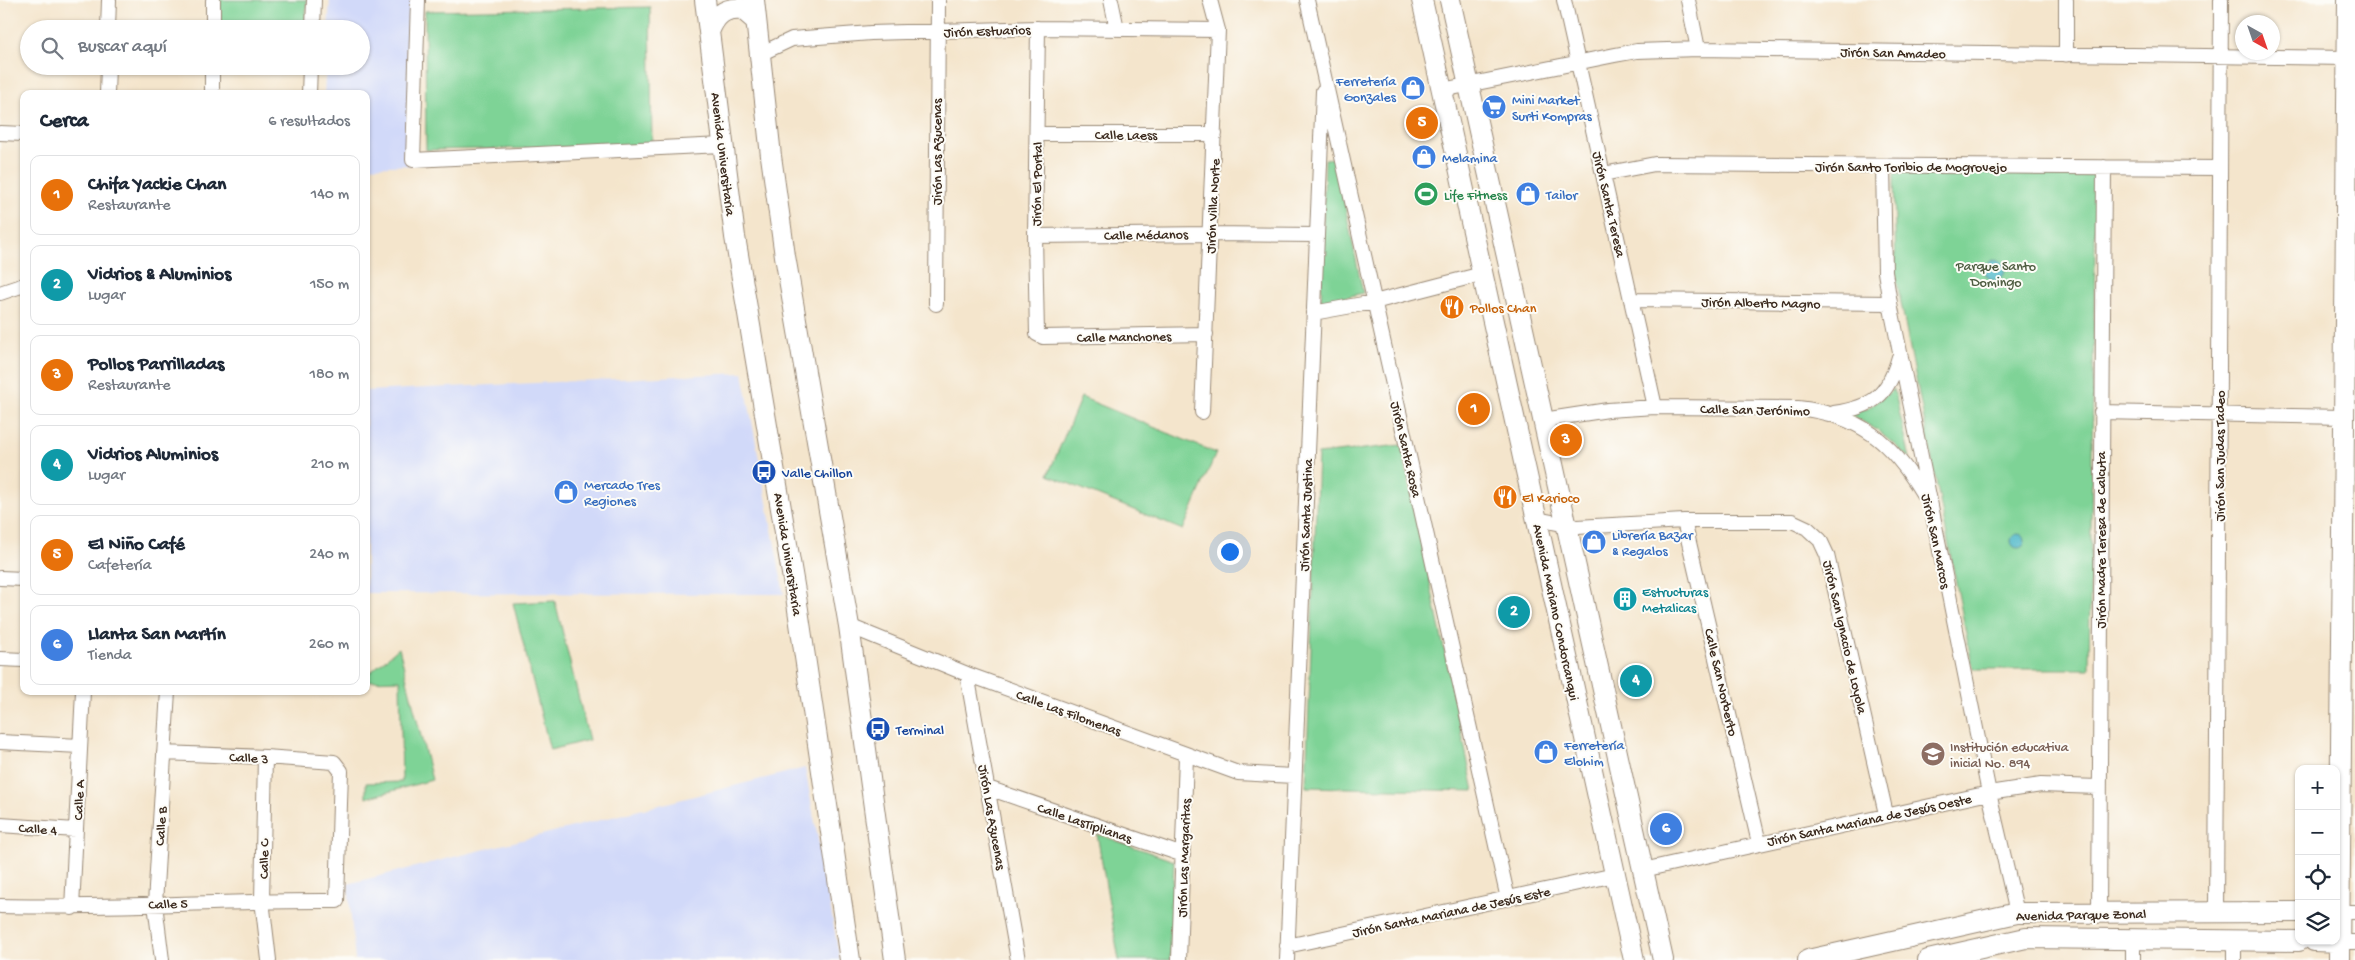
<!DOCTYPE html>
<html lang="es">
<meta charset="utf-8">
<style>
:root{--surface:#fff;--page:#f2f2f3;--text:#1f2937;--muted:#747a83;--line:#e0e1e3;--accent:#d1495b}
body{margin:0;font-family:"Gochi Hand",sans-serif;background:var(--page);color:var(--text)}
.controls{position:absolute;right:15px;bottom:15px;display:grid;overflow:hidden;border-radius:10px;box-shadow:0 1px 4px #0004}
.controls button{width:45px;height:45px;display:grid;place-items:center;padding:0;border:0;border-bottom:1px solid var(--line);background:var(--surface);color:var(--text);font:25px sans-serif}
.compass{position:absolute;left:2235px;top:15px;width:45px;height:45px;border-radius:50%;background:var(--surface);box-shadow:0 1px 4px #0004;rotate:140deg}
.you{position:absolute;left:1229px;top:551px;width:18px;height:18px;margin:-12px;border:4px solid #fff;border-radius:50%;background:#1a73e8;box-shadow:0 0 0 8px #1a73e833}
.badge{display:grid;place-items:center;width:32px;height:32px;border-radius:50%;background:var(--accent);color:#fff;font-size:16px;font-weight:700}
.pin{position:absolute;translate:-50% -50%;border:2px solid #fff;box-shadow:0 1px 5px #0006}
.list{margin:0;padding:0;list-style:none}
h2{display:flex;justify-content:space-between;align-items:center;height:65px;margin:0;padding:0 20px;font-size:21px}
h2 small{font-size:16px;font-weight:400;color:var(--muted)}
.list li{display:grid;grid-template-columns:32px 1fr auto;gap:15px;align-items:center;box-sizing:border-box;height:80px;margin:0 10px 10px;padding:0 10px;border:1px solid var(--line);border-radius:10px}
.list b{display:block;font-size:19px;white-space:nowrap}
.list p{margin:0;font-size:16px;white-space:nowrap;color:var(--muted)}
.list em{font-size:16px;font-style:normal;color:var(--muted)}
.icon{flex:none;width:28px;height:28px;fill:none;stroke:currentColor;stroke-width:2;stroke-linecap:round;stroke-linejoin:round}
.map{position:relative;flex:none;width:2355px;height:960px;overflow:hidden}
.search{position:absolute;background:var(--surface);box-shadow:0 1px 4px #0004;left:20px;top:20px;width:350px;height:55px;display:flex;align-items:center;gap:12px;box-sizing:border-box;padding:0 18px;border-radius:28px;color:var(--muted);font-size:19px}
.panel{position:absolute;background:var(--surface);box-shadow:0 1px 4px #0004;left:20px;top:90px;width:350px;height:605px;border-radius:10px}
.map>svg:first-child{display:block}
.built{fill:#d1d9f9}
.green{fill:#7ed396;stroke:#5c7e5a}
.water{fill:#4db8c9;stroke:#447174}
.lines{fill:none;stroke-linecap:round;stroke-linejoin:round}
.minor-casing{stroke:#988875;stroke-width:16}
.secondary-casing{stroke:#988875;stroke-width:22}
.minor{stroke:#fff;stroke-width:14}
.secondary{stroke:#fff;stroke-width:20}
.labels{text-anchor:middle;stroke-width:4;stroke-linejoin:round;paint-order:stroke}
.street-label{font-size:14px;fill:#3b2a1e;stroke:#fdfcf7}
.shop-label{font-size:14px;fill:#366cbe;stroke:#fdfcf7;text-anchor:start}
.leisure-label{font-size:14px;fill:#27864d;stroke:#fdfcf7;text-anchor:start}
.park-label{font-size:14px;fill:#4f5d42;stroke:#fdfcf7}
.food-label{font-size:14px;fill:#c56008;stroke:#fdfcf7;text-anchor:start}
.transit-label{font-size:14px;fill:#164399;stroke:#fdfcf7;text-anchor:start}
.culture-label{font-size:14px;fill:#0d838f;stroke:#fdfcf7;text-anchor:start}
.education-label{font-size:14px;fill:#785e54;stroke:#fdfcf7;text-anchor:start}
</style>
<div class="map">
<svg width="2355" height="960" viewBox="0 0 2355 960">
<rect width="100%" height="100%" fill="#fdfcf7"/>
<filter id="ink" filterUnits="userSpaceOnUse"><feTurbulence type="fractalNoise" baseFrequency=".02" numOctaves="2"/><feDisplacementMap in="SourceGraphic" scale="10" xChannelSelector="R" yChannelSelector="G"/><feConvolveMatrix kernelMatrix="1 2 1 2 8 2 1 2 1" color-interpolation-filters="sRGB"/></filter>
<filter id="wash" filterUnits="userSpaceOnUse"><feTurbulence type="fractalNoise" baseFrequency=".0096" numOctaves="4" result="noise"/><feDisplacementMap in="SourceGraphic" scale="20" xChannelSelector="R" yChannelSelector="G"/><feGaussianBlur stdDeviation="1.12" result="paint"/><feColorMatrix in="noise" values="0 0 0 0 0 0 0 0 0 0 0 0 0 0 0 0 0 1.4 0 .05"/><feComposite in="paint" operator="in"/></filter>
<g filter="url(#wash)">
<rect width="100%" height="100%" fill="#f4e5cc"/>
<path class="built" d="M330,0H413V165L366,167V94H324L326,66H361V29H328Z
M743,373L784,594L366,593V391Z
M805,768L840,960H355L348,884Z"/>
<path class="green" d="M220,0H307L305,29H220Z
M650,7L652,146L426,150L425,11Z
M1335,158L1363,293L1321,303L1325,159Z
M1894,173L2096,175L2089,669H1973L1896,277Z
M1894,389L1910,458L1877,430L1850,414L1867,409Z
M1081,397L1216,453L1183,530L1048,475Z
M1401,445L1474,791L1306,787L1318,454Z
M555,601L589,740L550,750L513,603Z
M399,648L432,780L366,798V783L402,782L400,680L366,681V676Z
M1097,834L1174,861L1170,960H1119Z"/>
<path class="water" d="M1985 270a10 10 0 1 1 20 0a10 10 0 1 1-20 0Z
M2011 541a7 7 0 1 1 14 0a7 7 0 1 1-14 0Z"/>
</g>
<g filter="url(#ink)">
<g class="lines">
<defs>
<path id="minor" d="M418,0L413,160L722,145
M1111,0L1117,29
M1307,0L1508,899
M1564,0L1655,407
M1688,0L1698,49
M1038,28L1035,236L1037,334L1043,337L1206,334
M108,29L109,0
M213,29V0
M313,29L314,0
M760,54L792,39L871,33L1038,28L1218,30
M2066,55V0
M1442,90L1615,55L1637,51L1698,49L2347,58
M107,94L108,66
M212,94V66
M309,94L310,66
M0,133L24,134
M1037,134H1215
M1883,166L1885,272L1890,303L1989,793L2017,913
M1603,174L1655,164L2220,168
M1035,236L1211,234L1317,235
M0,293L24,285
M1631,300L1890,303
M936,304L938,0
M1313,313L1374,302L1482,274
M1202,412L1218,30L1210,0
M2101,412L2344,417
M1834,413C1873,407 1888,396 1899,357
M1543,420L1608,410L1655,407L1798,408C1860,415 1892,442 1923,494
M1537,519L1577,527L1684,521H1792L1807,528L1820,540L1827,555L1886,814
M1684,521L1759,843
M0,578L24,579
M849,626L967,674L1238,773L1294,776
M0,659L24,660
M967,674L1018,960
M0,742L80,746
M265,757L262,900L269,960
M988,788L1183,855
M0,825L76,830
M1643,870L1989,793L2041,785L2098,787
M0,906C112,909 225,900 337,901L341,771L334,762L265,757L164,753
M72,908L83,691
M2340,912H2355
M2099,913L2104,167
M2216,913L2221,0
M2340,942H2355
M1287,946L1615,875
M162,960L155,904L168,691
M1179,960L1186,756
M1287,960L1323,91
M2133,960V940
M2234,960V940"/>
<path id="secondary" d="M705,0L735,237L797,603L850,960
M754,0L771,156L785,256L849,626L895,960
M1422,0L1634,960
M1450,0L1663,960
M709,32C715,16 724,7 742,9L756,21
M2314,941L2340,942
M1808,960L2017,913L2299,912
M1928,960L2026,938L2299,941
M2339,960L2348,0"/>
</defs>
<use href="#minor" class="minor-casing"/>
<use href="#secondary" class="secondary-casing"/>
<use href="#minor" class="minor"/>
<use href="#secondary" class="secondary"/>
</g>
</g>
<defs>
<symbol id="shop-disc" viewBox="-11 -11 22 22"><circle r="9.5" fill="#3f7fe0" stroke="#fdfcf7"/><path d="M-5-2.5h2.3a2.7 3.5 0 0 1 5.4 0H5L5.5 6h-11ZM-1.5-2.5h3a1.5 2.3 0 0 0-3 0Z" fill="#fff"/></symbol>
<symbol id="supermarket-disc" viewBox="-11 -11 22 22"><circle r="9.5" fill="#3f7fe0" stroke="#fdfcf7"/><path d="M-6-5.5h2.5l.6 2H6L4.5 2H-2.5L-4.4-4H-6ZM-1.5 3.2a1.3 1.3 0 1 0 .1 0ZM3 3.2a1.3 1.3 0 1 0 .1 0Z" fill="#fff"/></symbol>
<symbol id="stadium-disc" viewBox="-11 -11 22 22"><circle r="9.5" fill="#2e9e5b" stroke="#fdfcf7"/><path d="M0-5a6.5 5 0 1 0 0 10a6.5 5 0 1 0 0-10ZM-3.5-1.8h7v3.6h-7Z" fill="#fff"/></symbol>
<symbol id="restaurant-disc" viewBox="-11 -11 22 22"><circle r="9.5" fill="#e8710a" stroke="#fdfcf7"/><path d="M-5-6h1v4h1v-4h1v4h1v-4h1v5L-1.5 .5V6h-2V.5L-5-1ZM5-6V6H3V1.5H1.5Q1.5-4 5-6Z" fill="#fff"/></symbol>
<symbol id="bus-disc" viewBox="-11 -11 22 22"><circle r="9.5" fill="#1a4fb4" stroke="#fdfcf7"/><path d="M-5-6H5V4H4V6H2V4H-2V6H-4V4H-5ZM-3.5-4V0h7V-4ZM-3.5 1.2v1.5H-2V1.2ZM2 1.2v1.5H3.5V1.2Z" fill="#fff"/></symbol>
<symbol id="building-disc" viewBox="-11 -11 22 22"><circle r="9.5" fill="#0f9aa8" stroke="#fdfcf7"/><path d="M-4-6H4V6H1V3H-1V6H-4ZM-2.5-4.3h1.7v1.8h-1.7ZM.8-4.3h1.7v1.8H.8ZM-2.5-1h1.7V.8h-1.7ZM.8-1h1.7V.8H.8Z" fill="#fff"/></symbol>
<symbol id="school-disc" viewBox="-11 -11 22 22"><circle r="9.5" fill="#8d6e63" stroke="#fdfcf7"/><path d="M0-5L7-2L0 1L-7-2ZM-4 1L0 2.5L4 1V4Q0 6-4 4Z" fill="#fff"/></symbol>
</defs>
<g fill-rule="evenodd">
<use href="#shop-disc" x="1399" y="74" width="28" height="28"/>
<use href="#supermarket-disc" x="1480" y="93" width="28" height="28"/>
<use href="#shop-disc" x="1410" y="143" width="28" height="28"/>
<use href="#stadium-disc" x="1412" y="180" width="28" height="28"/>
<use href="#shop-disc" x="1514" y="180" width="28" height="28"/>
<use href="#restaurant-disc" x="1438" y="293" width="28" height="28"/>
<use href="#bus-disc" x="750" y="458" width="28" height="28"/>
<use href="#shop-disc" x="552" y="478" width="28" height="28"/>
<use href="#restaurant-disc" x="1491" y="483" width="28" height="28"/>
<use href="#shop-disc" x="1580" y="528" width="28" height="28"/>
<use href="#building-disc" x="1611" y="585" width="28" height="28"/>
<use href="#bus-disc" x="864" y="715" width="28" height="28"/>
<use href="#shop-disc" x="1532" y="738" width="28" height="28"/>
<use href="#school-disc" x="1919" y="740" width="28" height="28"/>
</g>
<g class="labels">
<g class="street-label">
<text transform="translate(987 30) rotate(-2)" y="5">Jirón Estuarios</text>
<text transform="translate(1893 52) rotate(1)" y="5">Jirón San Amadeo</text>
<text x="1126" y="139">Calle Laess</text>
<text transform="translate(936 152) rotate(-90)" y="5">Jirón Las Azucenas</text>
<text transform="translate(724 154) rotate(83)" y="5">Avenida Universitaria</text>
<text x="1911" y="171">Jirón Santo Toribio de Mogrovejo</text>
<text transform="translate(1036 184) rotate(-89)" y="5">Jirón El Portal</text>
<text transform="translate(1610 204) rotate(77)" y="5">Jirón Santa Teresa</text>
<text transform="translate(1212 206) rotate(-87)" y="5">Jirón Villa Norte</text>
<text transform="translate(1146 234) rotate(-1)" y="5">Calle Médanos</text>
<text transform="translate(1761 302) rotate(1)" y="5">Jirón Alberto Magno</text>
<text transform="translate(1124 336) rotate(-1)" y="5">Calle Manchones</text>
<text transform="translate(1755 409) rotate(1)" y="5">Calle San Jerónimo</text>
<text transform="translate(1407 449) rotate(77)" y="5">Jirón Santa Rosa</text>
<text transform="translate(2219 456) rotate(-90)" y="5">Jirón San Judas Tadeo</text>
<text transform="translate(1305 515) rotate(-88)" y="5">Jirón Santa Justina</text>
<text transform="translate(2100 540) rotate(-90)" y="5">Jirón Madre Teresa de Calcuta</text>
<text transform="translate(1937 541) rotate(78)" y="5">Jirón San Marcos</text>
<text transform="translate(789 554) rotate(81)" y="5">Avenida Universitaria</text>
<text transform="translate(1557 612) rotate(78)" y="5">Avenida Mariano Condorcanqui</text>
<text transform="translate(1846 637) rotate(77)" y="5">Jirón San Ignacio de Loyola</text>
<text transform="translate(1722 682) rotate(77)" y="5">Calle San Norberto</text>
<text transform="translate(1069 712) rotate(20)" y="5">Calle Las Filomenas</text>
<text transform="translate(249 757) rotate(3)" y="5">Calle 3</text>
<text transform="translate(78 800) rotate(-87)" y="5">Calle A</text>
<text transform="translate(993 817) rotate(80)" y="5">Jirón Las Azucenas</text>
<text transform="translate(1869 819) rotate(-12)" y="5">Jirón Santa Mariana de Jesús Oeste</text>
<text transform="translate(1085 822) rotate(19)" y="5">Calle LasTiplianas</text>
<text transform="translate(160 826) rotate(-86)" y="5">Calle B</text>
<text transform="translate(38 828) rotate(4)" y="5">Calle 4</text>
<text transform="translate(1183 858) rotate(-88)" y="5">Jirón Las Margaritas</text>
<text transform="translate(263 859) rotate(-89)" y="5">Calle C</text>
<text transform="translate(168 903) rotate(-2)" y="5">Calle 5</text>
<text transform="translate(1451 911) rotate(-12)" y="5">Jirón Santa Mariana de Jesús Este</text>
<text transform="translate(2081 914) rotate(-1)" y="5">Avenida Parque Zonal</text>
</g>
<g class="shop-label">
<text x="1396" y="85" text-anchor="end">Ferretería<tspan x="1396" dy="16">Gonzales</tspan></text>
<text x="1512" y="104">Mini Market<tspan x="1512" dy="16">Surti Kompras</tspan></text>
<text x="1442" y="162">Melamina</text>
<text x="1546" y="199">Tailor</text>
<text x="584" y="489">Mercado Tres<tspan x="584" dy="16">Regiones</tspan></text>
<text x="1612" y="539">Librería Bazar<tspan x="1612" dy="16">&amp; Regalos</tspan></text>
<text x="1564" y="749">Ferretería<tspan x="1564" dy="16">Elohim</tspan></text>
</g>
<g class="leisure-label">
<text x="1444" y="199">Life Fitness</text>
</g>
<g class="park-label">
<text x="1996" y="270">Parque Santo<tspan x="1996" dy="16">Domingo</tspan></text>
</g>
<g class="food-label">
<text x="1470" y="312">Pollos Chan</text>
<text x="1522" y="502">El Karioco</text>
</g>
<g class="transit-label">
<text x="782" y="477">Valle Chillon</text>
<text x="896" y="734">Terminal</text>
</g>
<g class="culture-label">
<text x="1642" y="596">Estructuras<tspan x="1642" dy="16">Metalicas</tspan></text>
</g>
<g class="education-label">
<text x="1950" y="751">Institución educativa<tspan x="1950" dy="16">inicial No. 894</tspan></text>
</g>
</g>
</svg>
<div class="controls">
<button>+</button>
<button>−</button>
<button><svg class="icon" aria-label="locate" viewBox="0 0 24 24"><circle cx="12" cy="12" r="6"/><path d="M12 2v4M12 18v4M2 12h4M18 12h4"/></svg></button>
<button><svg class="icon" aria-label="layers" viewBox="0 0 24 24"><path d="M12 4l9 5-9 5-9-5zM3 14l9 5 9-5"/></svg></button>
</div>
<svg class="compass" viewBox="-18 -18 36 36"><path d="M0-13l5 13h-10z" fill="#e53935"/><path d="M0 13l5-13h-10z" fill="#747a83"/></svg>
<div class="you"></div>
<div class="pin badge" style="left:1474px;top:409px;background:#e8710a">1</div>
<div class="pin badge" style="left:1514px;top:612px;background:#0f9aa8">2</div>
<div class="pin badge" style="left:1566px;top:440px;background:#e8710a">3</div>
<div class="pin badge" style="left:1636px;top:681px;background:#0f9aa8">4</div>
<div class="pin badge" style="left:1422px;top:123px;background:#e8710a">5</div>
<div class="pin badge" style="left:1666px;top:829px;background:#3f7fe0">6</div>
<div class="search"><svg class="icon" aria-label="search" viewBox="0 0 24 24"><circle cx="10" cy="10" r="6"/><path d="M15 15l6 6"/></svg>Buscar aquí</div>
<section class="panel">
<h2>Cerca<small>6 resultados</small></h2>
<ul class="list">
<li><span class="badge" style="background:#e8710a">1</span><div><b>Chifa Yackie Chan</b><p>Restaurante</p></div><em>140 m</em></li>
<li><span class="badge" style="background:#0f9aa8">2</span><div><b>Vidrios &amp; Aluminios</b><p>Lugar</p></div><em>150 m</em></li>
<li><span class="badge" style="background:#e8710a">3</span><div><b>Pollos Parrilladas</b><p>Restaurante</p></div><em>180 m</em></li>
<li><span class="badge" style="background:#0f9aa8">4</span><div><b>Vidrios Aluminios</b><p>Lugar</p></div><em>210 m</em></li>
<li><span class="badge" style="background:#e8710a">5</span><div><b>El Niño Café</b><p>Cafetería</p></div><em>240 m</em></li>
<li><span class="badge" style="background:#3f7fe0">6</span><div><b>Llanta San Martín</b><p>Tienda</p></div><em>260 m</em></li>
</ul>
</section>
</div>
